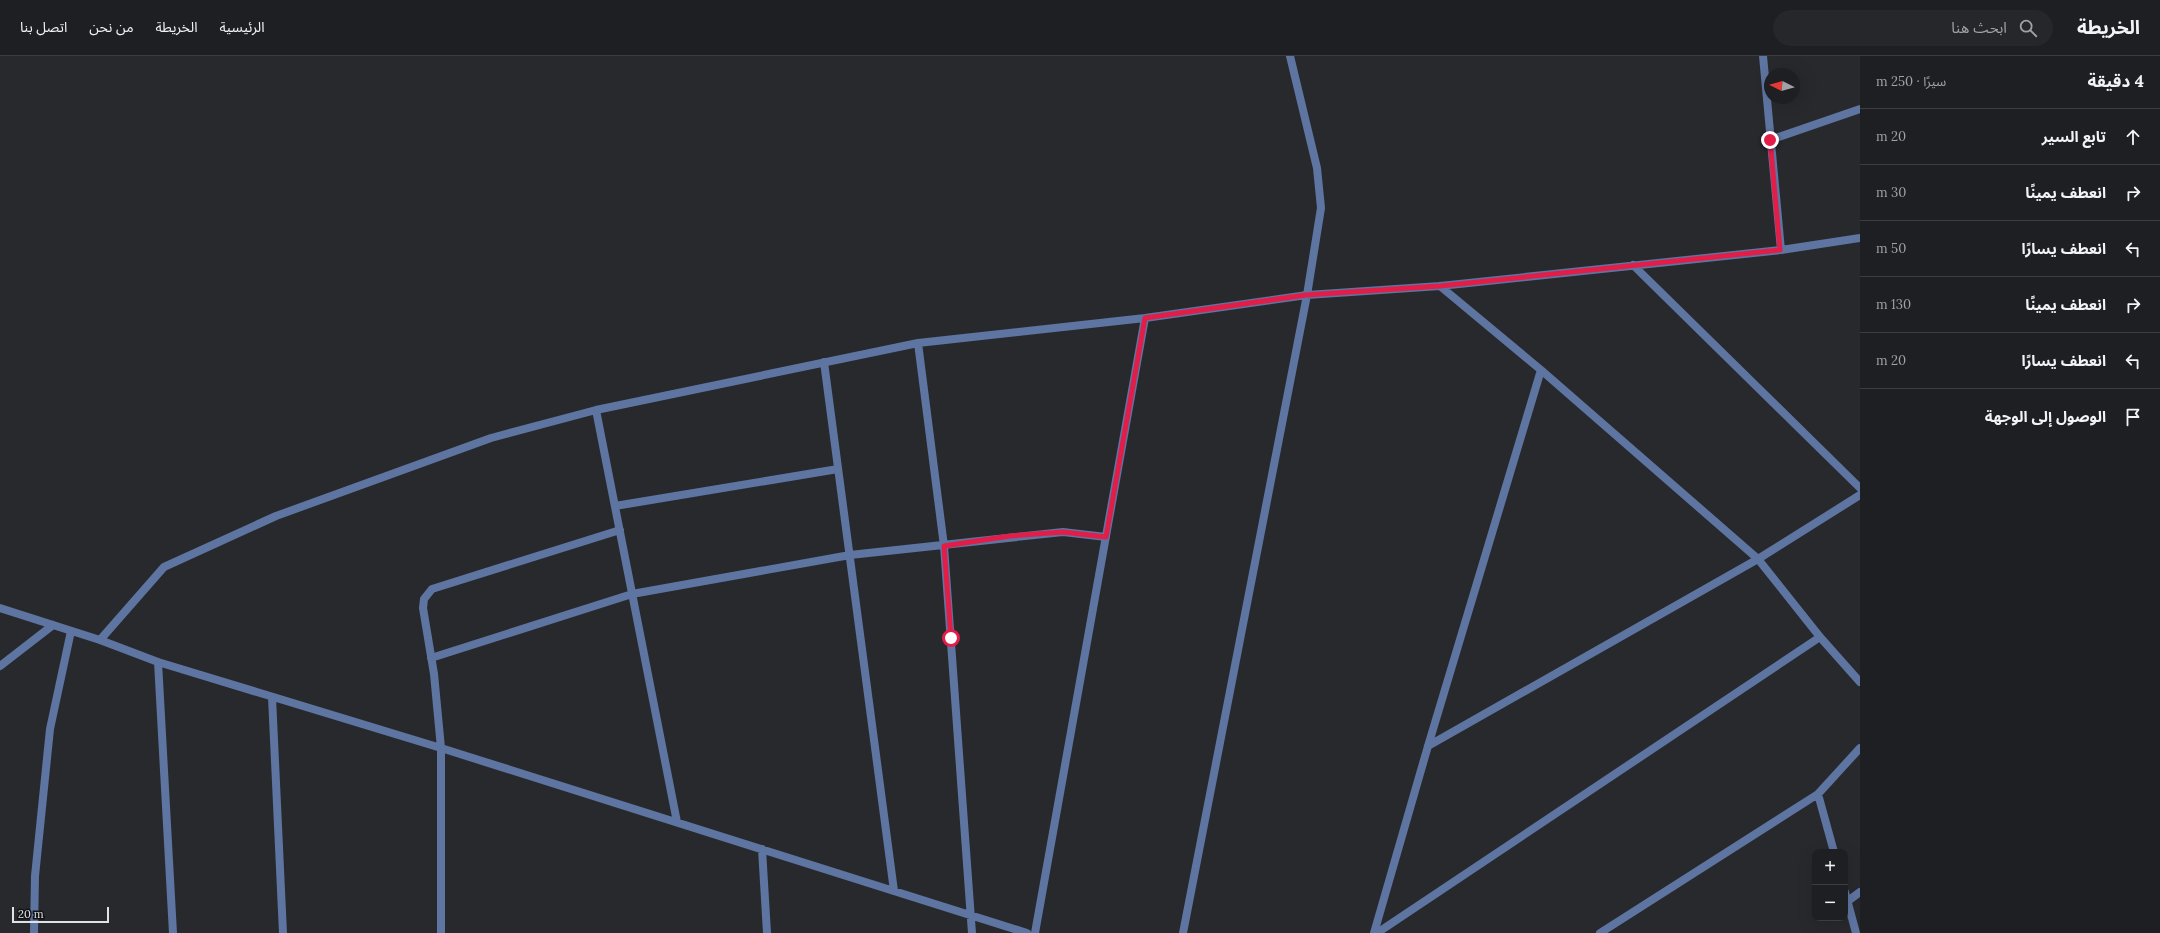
<!DOCTYPE html>
<html lang="ar">
<meta charset="utf-8">
<style>
:root{--surface:#1d1f22;--page:#25272a;--text:#f1f3f6;--muted:#a0a2a5;--line:#3b3d40}
body{margin:0;font-family:Lora,"Noto Sans Arabic",serif;background:var(--page);color:var(--text);direction:rtl}
.controls{position:absolute;right:12px;bottom:12px;display:grid;overflow:hidden;border-radius:8px;box-shadow:0 4px 16px #0002}
.controls button{width:36px;height:36px;display:grid;place-items:center;padding:0;border:0;border-bottom:1px solid var(--line);background:var(--surface);color:var(--text);font:20px sans-serif}
.compass{position:absolute;left:1764px;top:12px;width:36px;height:36px;border-radius:50%;background:var(--surface);box-shadow:0 4px 16px #0002;rotate:276deg}
.scale{position:absolute;left:12px;bottom:10px;width:97px;box-sizing:border-box;padding-left:4px;border:2px solid #e1e2e5;border-top:0;font-size:11px;line-height:14px;white-space:nowrap;color:#e1e2e5;-webkit-text-stroke:3px #111214;paint-order:stroke}
.stop{position:absolute;width:12px;height:12px;margin:-9px;border:3px solid #e11d48;border-radius:50%;background:#fff}
.stop.end{background:#e11d48;border-color:#fff;box-shadow:0 1px 4px #0008}
.list{margin:0;padding:0;list-style:none}
h2{display:flex;justify-content:space-between;align-items:center;height:52px;margin:0;padding:0 16px;font-size:17px}
h2 small{font-size:13px;font-weight:400;color:var(--muted)}
.list li{display:grid;grid-template-columns:26px 1fr auto;gap:12px;align-items:center;box-sizing:border-box;height:56px;padding:0 16px;border-top:1px solid var(--line)}
.list b{display:block;font-size:15px;white-space:nowrap}
.list em{font-size:13px;font-style:normal;color:var(--muted)}
.icon{flex:none;width:22px;height:22px;fill:none;stroke:currentColor;stroke-width:2;stroke-linecap:round;stroke-linejoin:round}
.map{position:relative;flex:none;width:1860px;height:877px;overflow:hidden;direction:ltr}
header{display:flex;align-items:center;gap:24px;box-sizing:border-box;height:56px;padding:0 20px;background:var(--surface);border-bottom:1px solid var(--line)}
header strong{font-size:19px}
nav{display:flex;gap:22px;margin-inline-start:auto;font-size:14px}
.search{width:280px;height:36px;background:var(--page);display:flex;align-items:center;gap:10px;box-sizing:border-box;padding:0 14px;border-radius:22px;color:var(--muted);font-size:15px}
main{display:flex}
aside{flex:1;background:var(--surface)}
.map>svg:first-child{display:block}
.lines{fill:none;stroke-linecap:round;stroke-linejoin:round}
.street{stroke:#5e74a1;stroke-width:8}
.route{stroke:#e11d48;stroke-width:5}
</style>
<header>
<strong>الخريطة</strong>
<div class="search"><svg class="icon" aria-label="search" viewBox="0 0 24 24"><circle cx="10" cy="10" r="6"/><path d="M15 15l6 6"/></svg>ابحث هنا</div>
<nav><a>الرئيسية</a><a>الخريطة</a><a>من نحن</a><a>اتصل بنا</a></nav>
</header>
<main>
<aside>
<h2>4 دقيقة<small>سيرًا · 250 m</small></h2>
<ul class="list">
<li><svg class="icon" aria-label="ahead" viewBox="0 0 24 24"><path d="M12 20V5M6 11l6-6 6 6"/></svg><div><b>تابع السير</b></div><em>20 m</em></li>
<li><svg class="icon" aria-label="right" viewBox="0 0 24 24"><path d="M7 20v-9h11M14 6l5 5-5 5"/></svg><div><b>انعطف يمينًا</b></div><em>30 m</em></li>
<li><svg class="icon" aria-label="left" viewBox="0 0 24 24"><path d="M17 20v-9H6M10 6l-5 5 5 5"/></svg><div><b>انعطف يسارًا</b></div><em>50 m</em></li>
<li><svg class="icon" aria-label="right" viewBox="0 0 24 24"><path d="M7 20v-9h11M14 6l5 5-5 5"/></svg><div><b>انعطف يمينًا</b></div><em>130 m</em></li>
<li><svg class="icon" aria-label="left" viewBox="0 0 24 24"><path d="M17 20v-9H6M10 6l-5 5 5 5"/></svg><div><b>انعطف يسارًا</b></div><em>20 m</em></li>
<li><svg class="icon" aria-label="arrive" viewBox="0 0 24 24"><path d="M6 21V4h12l-3 4 3 4H6"/></svg><div><b>الوصول إلى الوجهة</b></div></li>
</ul>
</aside>
<div class="map">
<svg width="1860" height="877" viewBox="0 0 1860 877">
<rect width="100%" height="100%" fill="#27292d"/>
<g class="lines">
<path class="street" d="M1770,84L1860,53
M1781,194L1860,182
M1633,209L1860,432
M1440,230L1541,314L1758,503L1820,581L1860,626
M824,306L894,835
M615,450L838,413
M0,552L100,584L158,606L441,692L1027,877
M100,584L164,511L276,460L491,382L596,354
M431,602L632,538L850,499L1063,476L1106,481
M158,606L173,877
M0,610L53,569
M272,641L283,877
M1428,690L1758,503L1860,439
M1818,738L1834,796
M677,766L596,354L918,287
M762,793L767,877
M1845,836L1856,877
M1848,845L1860,836
M34,877L35,820L50,673L71,575
M441,877V692L434,618L423,552L424,543L432,533L620,474
M972,877L944,490L918,287L1145,262L1307,239L1440,230L1781,194L1763,0
M1035,877L1145,262
M1183,877L1307,239L1321,152L1317,112L1290,0
M1374,877L1428,690L1541,314
M1377,877L1820,581
M1600,877L1818,738L1860,692"/>
</g>
<g class="lines">
<path class="route" d="M951,582L944,490L1010,480L1063,476L1106,481L1145,262L1306,239L1440,230L1780,194L1770,84"/>
</g>
</svg>
<div class="controls">
<button>+</button>
<button>−</button>
</div>
<svg class="compass" viewBox="-18 -18 36 36"><path d="M0-13l5 13h-10z" fill="#e53935"/><path d="M0 13l5-13h-10z" fill="#a0a2a5"/></svg>
<div class="scale">20 m</div>
<div class="stop" style="left:951px;top:582px"></div>
<div class="stop end" style="left:1770px;top:84px"></div>
</div>
</main>
